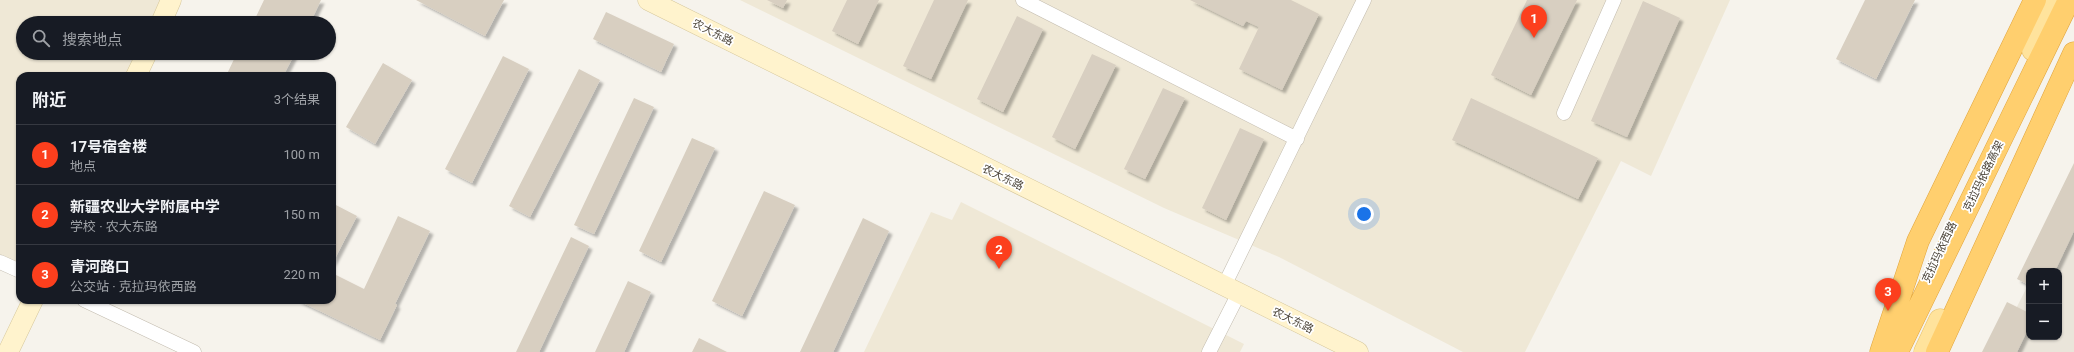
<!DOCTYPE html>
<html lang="zh">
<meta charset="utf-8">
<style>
:root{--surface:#171b24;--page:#242831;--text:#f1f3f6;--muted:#9ea1a6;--line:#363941;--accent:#fc3f1d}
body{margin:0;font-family:Roboto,"Noto Sans SC",sans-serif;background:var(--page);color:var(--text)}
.controls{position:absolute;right:12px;bottom:12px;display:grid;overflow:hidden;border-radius:8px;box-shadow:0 1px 3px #0004}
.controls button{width:36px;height:36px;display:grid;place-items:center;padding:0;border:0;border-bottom:1px solid var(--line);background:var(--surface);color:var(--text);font:20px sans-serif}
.you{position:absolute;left:1364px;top:214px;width:14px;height:14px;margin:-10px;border:3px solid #fff;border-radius:50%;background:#1a73e8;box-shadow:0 0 0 6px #1a73e833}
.badge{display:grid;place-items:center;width:26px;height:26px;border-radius:50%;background:var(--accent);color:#fff;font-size:13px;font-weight:700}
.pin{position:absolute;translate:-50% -33px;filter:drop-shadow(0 1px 2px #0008)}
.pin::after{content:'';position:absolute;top:21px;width:14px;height:12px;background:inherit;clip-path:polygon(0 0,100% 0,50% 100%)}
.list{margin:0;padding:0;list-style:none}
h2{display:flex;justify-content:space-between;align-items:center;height:52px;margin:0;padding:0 16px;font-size:17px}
h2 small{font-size:13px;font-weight:400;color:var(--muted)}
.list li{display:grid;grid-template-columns:26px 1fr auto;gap:12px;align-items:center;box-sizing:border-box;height:60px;padding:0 16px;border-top:1px solid var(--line)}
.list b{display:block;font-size:15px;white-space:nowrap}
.list p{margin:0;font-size:13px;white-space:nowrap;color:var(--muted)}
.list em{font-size:13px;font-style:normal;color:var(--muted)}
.icon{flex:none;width:22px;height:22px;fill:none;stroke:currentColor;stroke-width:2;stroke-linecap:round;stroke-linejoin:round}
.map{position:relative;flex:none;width:2074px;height:352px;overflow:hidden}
.search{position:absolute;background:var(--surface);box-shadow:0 1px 3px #0004;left:16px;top:16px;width:320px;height:44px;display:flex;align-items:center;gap:10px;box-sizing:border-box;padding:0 14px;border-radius:22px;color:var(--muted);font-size:15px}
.panel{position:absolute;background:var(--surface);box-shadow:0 1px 3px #0004;left:16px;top:72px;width:320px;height:232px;border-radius:12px}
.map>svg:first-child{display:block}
.residential{fill:#eae5da}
.education{fill:#efe8d6}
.building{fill:#d8cfc1;filter:url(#shadow)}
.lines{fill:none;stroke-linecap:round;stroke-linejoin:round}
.street-casing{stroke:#c2bbae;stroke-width:15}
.secondary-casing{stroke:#d6c79b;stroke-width:21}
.primary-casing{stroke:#e6c16a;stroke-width:23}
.highway-casing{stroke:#e0a43c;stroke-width:23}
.street{stroke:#fff;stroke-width:14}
.secondary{stroke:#fff3cd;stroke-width:20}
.primary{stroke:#ffe39c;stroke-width:22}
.highway{stroke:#ffcf6e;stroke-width:22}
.labels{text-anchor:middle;stroke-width:3.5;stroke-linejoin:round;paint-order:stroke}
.street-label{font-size:11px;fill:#4b4439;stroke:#fff}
</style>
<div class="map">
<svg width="2074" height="352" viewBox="0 0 2074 352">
<defs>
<filter id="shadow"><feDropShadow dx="3.5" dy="3.5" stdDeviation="1" flood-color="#0004"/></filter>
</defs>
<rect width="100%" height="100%" fill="#f6f3ec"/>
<path class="residential" d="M2074,193V352H1994L2029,283V337H2059V271H2035Z"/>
<path class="education" d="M0,0H172L161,23H23V53H147L137,76H20V271L0,262Z
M740,0H1730L1651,176L1621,161L1525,352H1463L1279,257L1164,208Z
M961,202L1244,344L1240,352H864L931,212L952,220Z"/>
<path class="building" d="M264,0H321L310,23H253Z
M416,0H504L485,36Z
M767,0H787L783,8Z
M847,0H879L858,44L832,31Z
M934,0H968L931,79L903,66Z
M1190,0H1291L1319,14L1282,90L1239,69L1259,27L1246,21L1243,26Z
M1527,0H1577L1531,95L1491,75Z
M1865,0H1915L1876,79L1836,59Z
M1643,1L1680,18L1627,137L1591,121Z
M606,12L674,44L661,72L593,39Z
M1017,16L1043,29L1003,112L977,99Z
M237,53H295L283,76H226Z
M1092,54L1116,65L1075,149L1052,137Z
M503,56L529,69L472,183L445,169Z
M383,63L412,80L375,144L346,127Z
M579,69L600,80L530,217L509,206Z
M1163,88L1185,98L1145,179L1124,169Z
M634,98L654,107L594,234L574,225Z
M1471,98L1598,158L1578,199L1452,140Z
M1240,128L1264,139L1226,220L1202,208Z
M692,138L715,148L661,262L639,251Z
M2074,163V231L2055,271H2029V285L2017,279Z
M764,191L795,205L742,316L712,301Z
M332,203L357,216L332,264Z
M398,216L430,231L395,304L387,300L397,305L380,340L297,300H332V273L364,289Z
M863,218L889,231L833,352H800Z
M571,237L589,246L539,352H516Z
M628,281L651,292L624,352H595Z
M2007,302L2029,313V327L2017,352H1982Z
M699,338L727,352H692Z"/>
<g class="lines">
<defs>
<path id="street" d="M1023,0L1297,139
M1564,113L1614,0
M0,262L20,271
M1224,286L1364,0
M84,300L194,352
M1209,352L1239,293"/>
<path id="secondary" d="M648,0L1358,352
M161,23L171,0
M136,76L147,53
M8,352L33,300"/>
<path id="primary" d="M2033,50L2056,0
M1925,352L1940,320"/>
<path id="highway" d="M1881,352L1918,241L2035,0
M1897,352L2069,0
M1937,352L2074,53"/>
</defs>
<use href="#street" class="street-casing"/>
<use href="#secondary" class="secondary-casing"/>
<use href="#primary" class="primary-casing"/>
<use href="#highway" class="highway-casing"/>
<use href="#street" class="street"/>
<use href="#secondary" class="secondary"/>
<use href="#primary" class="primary"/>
<use href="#highway" class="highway"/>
</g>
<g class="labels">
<g class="street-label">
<text transform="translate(713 32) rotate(27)" y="4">农大东路</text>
<text transform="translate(1983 176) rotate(-64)" y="4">克拉玛依路高架</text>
<text transform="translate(1003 177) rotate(26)" y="4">农大东路</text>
<text transform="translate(1939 252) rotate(-65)" y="4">克拉玛依西路</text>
<text transform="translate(1293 320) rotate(26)" y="4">农大东路</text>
</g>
</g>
</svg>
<div class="controls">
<button>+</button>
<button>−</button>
</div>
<div class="you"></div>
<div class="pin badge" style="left:1534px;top:38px">1</div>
<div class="pin badge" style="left:999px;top:269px">2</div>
<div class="pin badge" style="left:1888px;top:311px">3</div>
<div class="search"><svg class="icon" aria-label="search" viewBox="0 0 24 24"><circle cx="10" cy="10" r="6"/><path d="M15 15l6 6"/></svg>搜索地点</div>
<section class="panel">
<h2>附近<small>3个结果</small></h2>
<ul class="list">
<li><span class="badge">1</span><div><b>17号宿舍楼</b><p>地点</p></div><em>100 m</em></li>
<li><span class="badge">2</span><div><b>新疆农业大学附属中学</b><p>学校 · 农大东路</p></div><em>150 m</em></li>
<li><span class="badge">3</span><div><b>青河路口</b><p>公交站 · 克拉玛依西路</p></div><em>220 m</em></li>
</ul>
</section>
</div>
